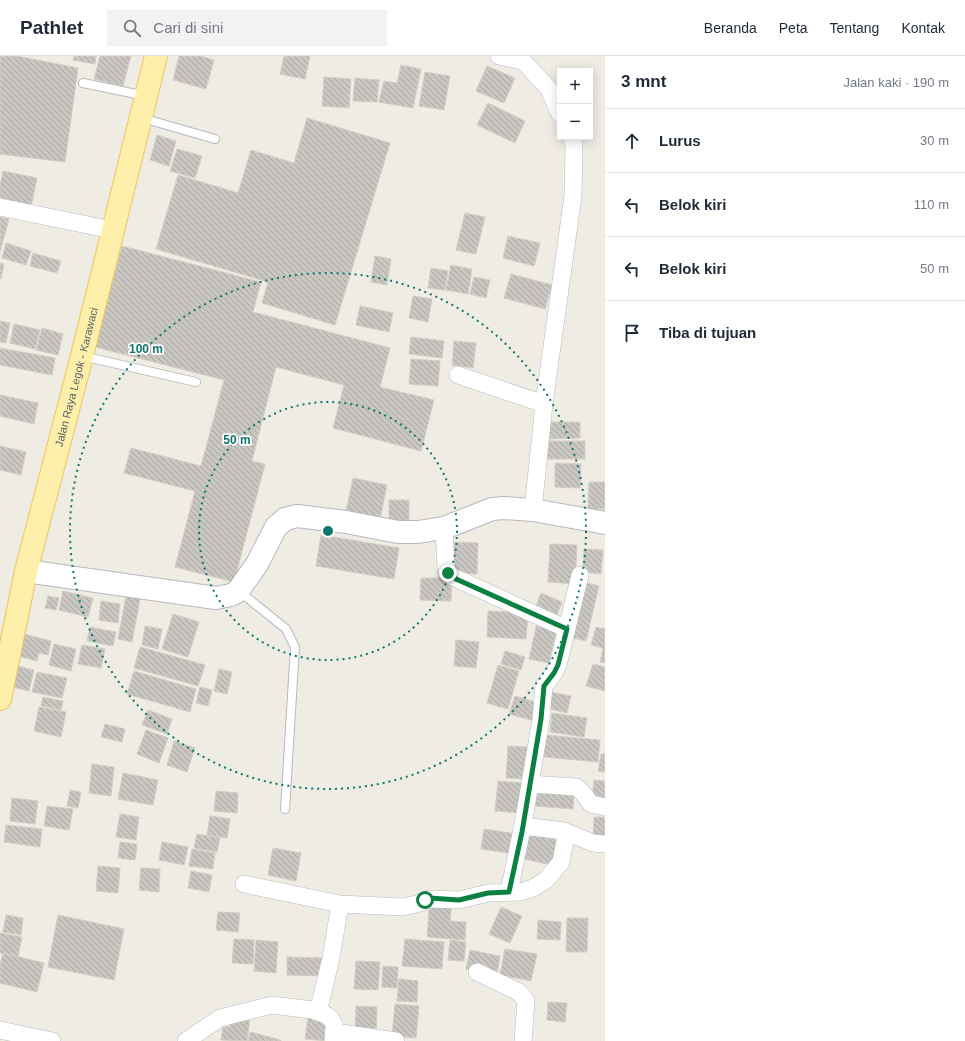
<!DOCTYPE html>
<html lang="id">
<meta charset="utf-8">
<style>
:root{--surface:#fff;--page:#f2f2f3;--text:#1f2937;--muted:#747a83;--line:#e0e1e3}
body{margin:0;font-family:Helvetica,sans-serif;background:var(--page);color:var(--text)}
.controls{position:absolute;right:12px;top:12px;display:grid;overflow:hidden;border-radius:0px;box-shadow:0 2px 10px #0003}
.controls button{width:36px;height:36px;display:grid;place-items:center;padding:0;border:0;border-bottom:1px solid var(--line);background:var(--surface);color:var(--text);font:20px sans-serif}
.stop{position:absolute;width:12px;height:12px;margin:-9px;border:3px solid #0b8043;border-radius:50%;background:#fff}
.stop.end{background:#0b8043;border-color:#fff;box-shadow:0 1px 4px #0008}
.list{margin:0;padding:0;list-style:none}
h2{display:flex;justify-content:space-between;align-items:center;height:52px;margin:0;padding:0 16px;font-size:17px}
h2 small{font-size:13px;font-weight:400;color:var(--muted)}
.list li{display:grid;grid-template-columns:26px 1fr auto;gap:12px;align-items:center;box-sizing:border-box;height:64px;padding:0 16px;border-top:1px solid var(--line)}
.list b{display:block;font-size:15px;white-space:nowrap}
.list em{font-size:13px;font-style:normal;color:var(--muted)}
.icon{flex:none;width:22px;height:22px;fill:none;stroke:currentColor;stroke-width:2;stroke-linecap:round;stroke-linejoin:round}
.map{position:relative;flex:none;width:605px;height:985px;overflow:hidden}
header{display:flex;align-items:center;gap:24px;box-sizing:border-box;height:56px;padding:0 20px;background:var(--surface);border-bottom:1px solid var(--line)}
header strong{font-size:19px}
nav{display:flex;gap:22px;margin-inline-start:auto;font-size:14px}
.search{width:280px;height:36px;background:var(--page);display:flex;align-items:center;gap:10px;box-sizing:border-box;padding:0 14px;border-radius:0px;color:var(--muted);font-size:15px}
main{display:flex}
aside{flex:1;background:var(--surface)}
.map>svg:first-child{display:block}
.building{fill:url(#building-back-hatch);stroke:#d3cec3}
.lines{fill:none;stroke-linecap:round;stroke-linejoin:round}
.lane-casing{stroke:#b7babe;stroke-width:10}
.street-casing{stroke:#b7babe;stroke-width:18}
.secondary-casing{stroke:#b6b9be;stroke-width:24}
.primary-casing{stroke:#f0c35c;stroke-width:24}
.lane{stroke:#fff;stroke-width:8}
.street{stroke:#fff;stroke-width:17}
.secondary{stroke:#fff;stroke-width:22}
.primary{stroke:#feefaa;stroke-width:22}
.route{stroke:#0b8043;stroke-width:5}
.ring{fill:none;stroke:#0f766e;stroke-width:2;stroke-dasharray:2 4}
.labels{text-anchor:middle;stroke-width:3.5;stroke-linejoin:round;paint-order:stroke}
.street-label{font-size:11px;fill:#5c6065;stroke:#fff}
.centre{fill:#0f766e;stroke:#fff;stroke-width:2}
.ring-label{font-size:12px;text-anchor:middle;font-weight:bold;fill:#0f766e;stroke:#fff;stroke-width:3.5;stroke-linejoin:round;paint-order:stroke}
</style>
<header>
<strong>Pathlet</strong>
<div class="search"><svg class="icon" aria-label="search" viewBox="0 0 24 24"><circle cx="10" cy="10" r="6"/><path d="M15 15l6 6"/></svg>Cari di sini</div>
<nav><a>Beranda</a><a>Peta</a><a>Tentang</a><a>Kontak</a></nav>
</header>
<main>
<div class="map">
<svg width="605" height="985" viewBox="0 0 605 985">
<defs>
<pattern id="building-back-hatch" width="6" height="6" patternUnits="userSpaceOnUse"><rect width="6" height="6" fill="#cac7c2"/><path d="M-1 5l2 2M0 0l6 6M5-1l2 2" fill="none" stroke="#a7a5a1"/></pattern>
</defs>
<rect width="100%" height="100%" fill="#efece4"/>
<path class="building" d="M0,0H17L78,12L65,106L0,98Z
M74,0H96L95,8L73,4Z
M100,0H131L123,30L94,23Z
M179,0H200L214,4L206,33L173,24Z
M284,0H310L305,23L280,18Z
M401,9L421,13L413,52L379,46L384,25L397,27Z
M487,10L515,22L504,47L476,35Z
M425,16L450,20L444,54L419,50Z
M324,21L351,23L349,52L322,50Z
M355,22L379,24L377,46L353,45Z
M488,47L525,65L515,87L477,69Z
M307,62L390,87L335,269L262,247L268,226L156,193L178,119L238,137L251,94L294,107Z
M157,79L176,85L169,110L150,104Z
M177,93L202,100L195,122L170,115Z
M3,115L37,122L31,151L0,145V130Z
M465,157L485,161L476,198L456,194Z
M0,161L9,163L0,196Z
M508,180L540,187L534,210L503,202Z
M6,187L31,195L26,209L2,202Z
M122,190L261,226L253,256L390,292L380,331L434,344L421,395L333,372L344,329L276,311L252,405L265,408L234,526L175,511L195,435L124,417L131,392L201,410L224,324L95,291Z
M33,197L61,205L57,217L30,210Z
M375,200L391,203L387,229L371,226Z
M0,207L4,208L1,223H0Z
M451,209L472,213L468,238L446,234Z
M431,212L448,215L445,234L428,232Z
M511,218L552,229L545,253L504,242Z
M474,221L490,224L486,242L470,238Z
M413,240L432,243L428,266L409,262Z
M360,250L393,257L389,276L356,269Z
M0,265L10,267L6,287L0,286Z
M14,268L40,274L35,293L10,287Z
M42,272L63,278L58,299L36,294Z
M411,281L444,285L442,302L409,298Z
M454,285L476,287L473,312L452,309Z
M0,292L55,302L52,319L0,309Z
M411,303L440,305L438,330L409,328Z
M0,339L38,347L34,368L0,360Z
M546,366H580V382L546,383Z
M545,385H585V403H545Z
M0,390L26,396L21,419L0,414Z
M555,407L581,408L580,432L555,431Z
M353,422L387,429L379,468L345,460Z
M589,426H605V453H588Z
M389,444H409V465H389Z
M321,479L399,492L394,523L316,510Z
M454,486L478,487L477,518L454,517Z
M550,488L577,489L575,528L548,526Z
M584,493L603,494L601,518L583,516Z
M421,522H452L451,545L420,544Z
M583,526L599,530L586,585L570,581Z
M63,535L93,542L88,561L59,554Z
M541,537L562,546L556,561L535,553Z
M48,540L59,542L56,554L45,552Z
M126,540L140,543L132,586L118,583Z
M101,545L120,548L118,567L99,564Z
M488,555L528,557L526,583L487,581Z
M173,558L199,566L188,601L162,593Z
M537,567L557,571L549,607L529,603Z
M145,570L162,573L158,593L142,589Z
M90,571L116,576L113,590L87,585Z
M596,571L605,573V607L600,606L603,592L591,589Z
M24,578L51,585L48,599L39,597L37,605L18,600Z
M456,584L479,586L476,612L454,610Z
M54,588L76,593L71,615L49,609Z
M82,589L105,593L101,612L78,608Z
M140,591L205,609L198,630L134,612Z
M505,595L525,601L521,614L501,608Z
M593,608L605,611V635L586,630Z
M498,609L519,615L508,653L487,647Z
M17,610L34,614L29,635L12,631Z
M219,613L232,616L227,638L214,635Z
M134,615L196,633L190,656L127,638Z
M37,616L67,622L62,642L32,636Z
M200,631L212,634L208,650L196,647Z
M550,636L571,640L567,657L546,652Z
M515,640L539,647L534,665L509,658Z
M43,641L63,645L61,654L41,650Z
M39,651L66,656L61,681L34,675Z
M148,654L172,663L167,678L142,669Z
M552,657L587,662L584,681L550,676Z
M105,668L125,673L122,686L101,681Z
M146,674L168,682L159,707L137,698Z
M546,679L600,684L598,706L544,701Z
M174,685L195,692L187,716L167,709Z
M508,690L528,691L526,723L506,722Z
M601,698H605V716L598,715Z
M92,708L114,711L111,740L89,737Z
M123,717L158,724L153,749L118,743Z
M594,724L605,725V747L592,746Z
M498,725L524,727L521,757L495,755Z
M537,731L574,735L573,753L535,750Z
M70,734L81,736L78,752L67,750Z
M216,735L238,737L237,757L214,755Z
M12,742L38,745L35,768L10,765Z
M47,750L73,753L69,774L44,770Z
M120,758L139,761L136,784L116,781Z
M210,760L230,763L227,782L207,779Z
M594,761H605V784L593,783Z
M6,769L42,773L40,791L4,786Z
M484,773L518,778L515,798L481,793Z
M524,776L558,784L552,809L519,802Z
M197,778L220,782L217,796L194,792Z
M120,786L137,788L135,804L118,802Z
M162,786L188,791L184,809L159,804Z
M273,792L301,797L296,825L268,819Z
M192,793L215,797L213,813L189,810Z
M98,810L120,812L118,837L96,835Z
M141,812L160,813L159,836L139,834Z
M191,815L212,819L209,836L188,832Z
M430,844L452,846L450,865L466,866L465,884L427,881Z
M501,851L522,860L510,887L489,878Z
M218,856L240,857L238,876L216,874Z
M6,859L23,862L21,879L3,876Z
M58,859L124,873L114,924L48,911Z
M567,862H588L587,896H566Z
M538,864L561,866L560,884L537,883Z
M0,877L22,881L18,900L0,897Z
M234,883L254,884L253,908L232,907Z
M405,883L444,886L442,913L402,910Z
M256,884L278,886L276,917L254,915Z
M450,884L466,886L464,905L448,904Z
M505,893L537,898L531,925L500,919Z
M470,894L500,900L497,918L466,913Z
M3,897L44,907L37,936L0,927V908Z
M287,901L324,902L323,920L287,919Z
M356,905L380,906L378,934L354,933Z
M383,910L398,911L397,932L382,931Z
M399,923L418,925L417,946L397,945Z
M548,946L567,947L565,966L547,964Z
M395,948L419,950L416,982L392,980Z
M356,950L377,951L376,980L355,979Z
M232,961L250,963L247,985L221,984L223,970L230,971Z
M308,961L330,964L327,985L305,983Z
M250,976L281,984V985H248Z"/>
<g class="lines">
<defs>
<path id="lane" d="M83,27L146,40
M142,62L215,83
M82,300L196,326
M239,535L286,573L295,591L285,753"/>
<path id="street" d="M499,0L523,5L549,33L560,58
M0,151L112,174
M458,319L544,348
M533,454L544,348L573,140L574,88L571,81
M444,472L446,512L448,517L451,520L567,573
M530,728L576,731L582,736L591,748L605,751
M564,775L593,787L605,788
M244,828L340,848
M509,836L524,763L541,663L544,630L554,617L558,609L580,519
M477,916L519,936L526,945L523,985
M318,956L331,902L340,848L402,851L417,848L429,843L459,844L488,837L521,836L533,832L546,824L561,806L566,779L564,775L523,770
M0,974L52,985
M334,976L396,985
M186,985L220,962L272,949L312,954L326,959L331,963L334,968L333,985"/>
<path id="secondary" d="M26,515L216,542L231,539L238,535L257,508L276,471L285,463L297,460L346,466L398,476H418L444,472L492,453L504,452L533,454L605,467"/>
<g id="primary">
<path id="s1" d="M0,643L26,515L82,300L156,0"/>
</g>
</defs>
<use href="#lane" class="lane-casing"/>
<use href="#street" class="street-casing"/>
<use href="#secondary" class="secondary-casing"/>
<use href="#primary" class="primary-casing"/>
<use href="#lane" class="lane"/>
<use href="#street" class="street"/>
<use href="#secondary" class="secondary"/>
<use href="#primary" class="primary"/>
</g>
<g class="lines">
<path class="route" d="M425,844L429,842L459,844L488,837L509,836L522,776L541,663L544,630L554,617L558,609L567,573L456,523L448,517"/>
</g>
<g class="ring">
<circle cx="328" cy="475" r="129"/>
<circle cx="328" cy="475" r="258"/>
</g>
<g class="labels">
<g class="street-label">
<text dy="4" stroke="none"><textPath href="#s1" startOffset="331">Jalan Raya Legok - Karawaci</textPath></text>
</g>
</g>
<circle cx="328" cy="475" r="6" class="centre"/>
<g class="ring-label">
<text x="146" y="297">100 m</text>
<text x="237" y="388">50 m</text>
</g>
</svg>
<div class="controls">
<button>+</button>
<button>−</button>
</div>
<div class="stop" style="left:425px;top:844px"></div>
<div class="stop end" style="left:448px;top:517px"></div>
</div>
<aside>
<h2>3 mnt<small>Jalan kaki · 190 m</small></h2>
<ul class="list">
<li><svg class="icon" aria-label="ahead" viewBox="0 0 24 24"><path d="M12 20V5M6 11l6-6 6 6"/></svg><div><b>Lurus</b></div><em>30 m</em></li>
<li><svg class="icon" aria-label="left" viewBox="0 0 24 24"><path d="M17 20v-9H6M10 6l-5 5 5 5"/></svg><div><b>Belok kiri</b></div><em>110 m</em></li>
<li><svg class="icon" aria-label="left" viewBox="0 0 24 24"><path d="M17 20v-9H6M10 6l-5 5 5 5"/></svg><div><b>Belok kiri</b></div><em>50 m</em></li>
<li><svg class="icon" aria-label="arrive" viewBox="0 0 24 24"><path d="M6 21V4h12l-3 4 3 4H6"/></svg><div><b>Tiba di tujuan</b></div></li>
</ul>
</aside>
</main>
